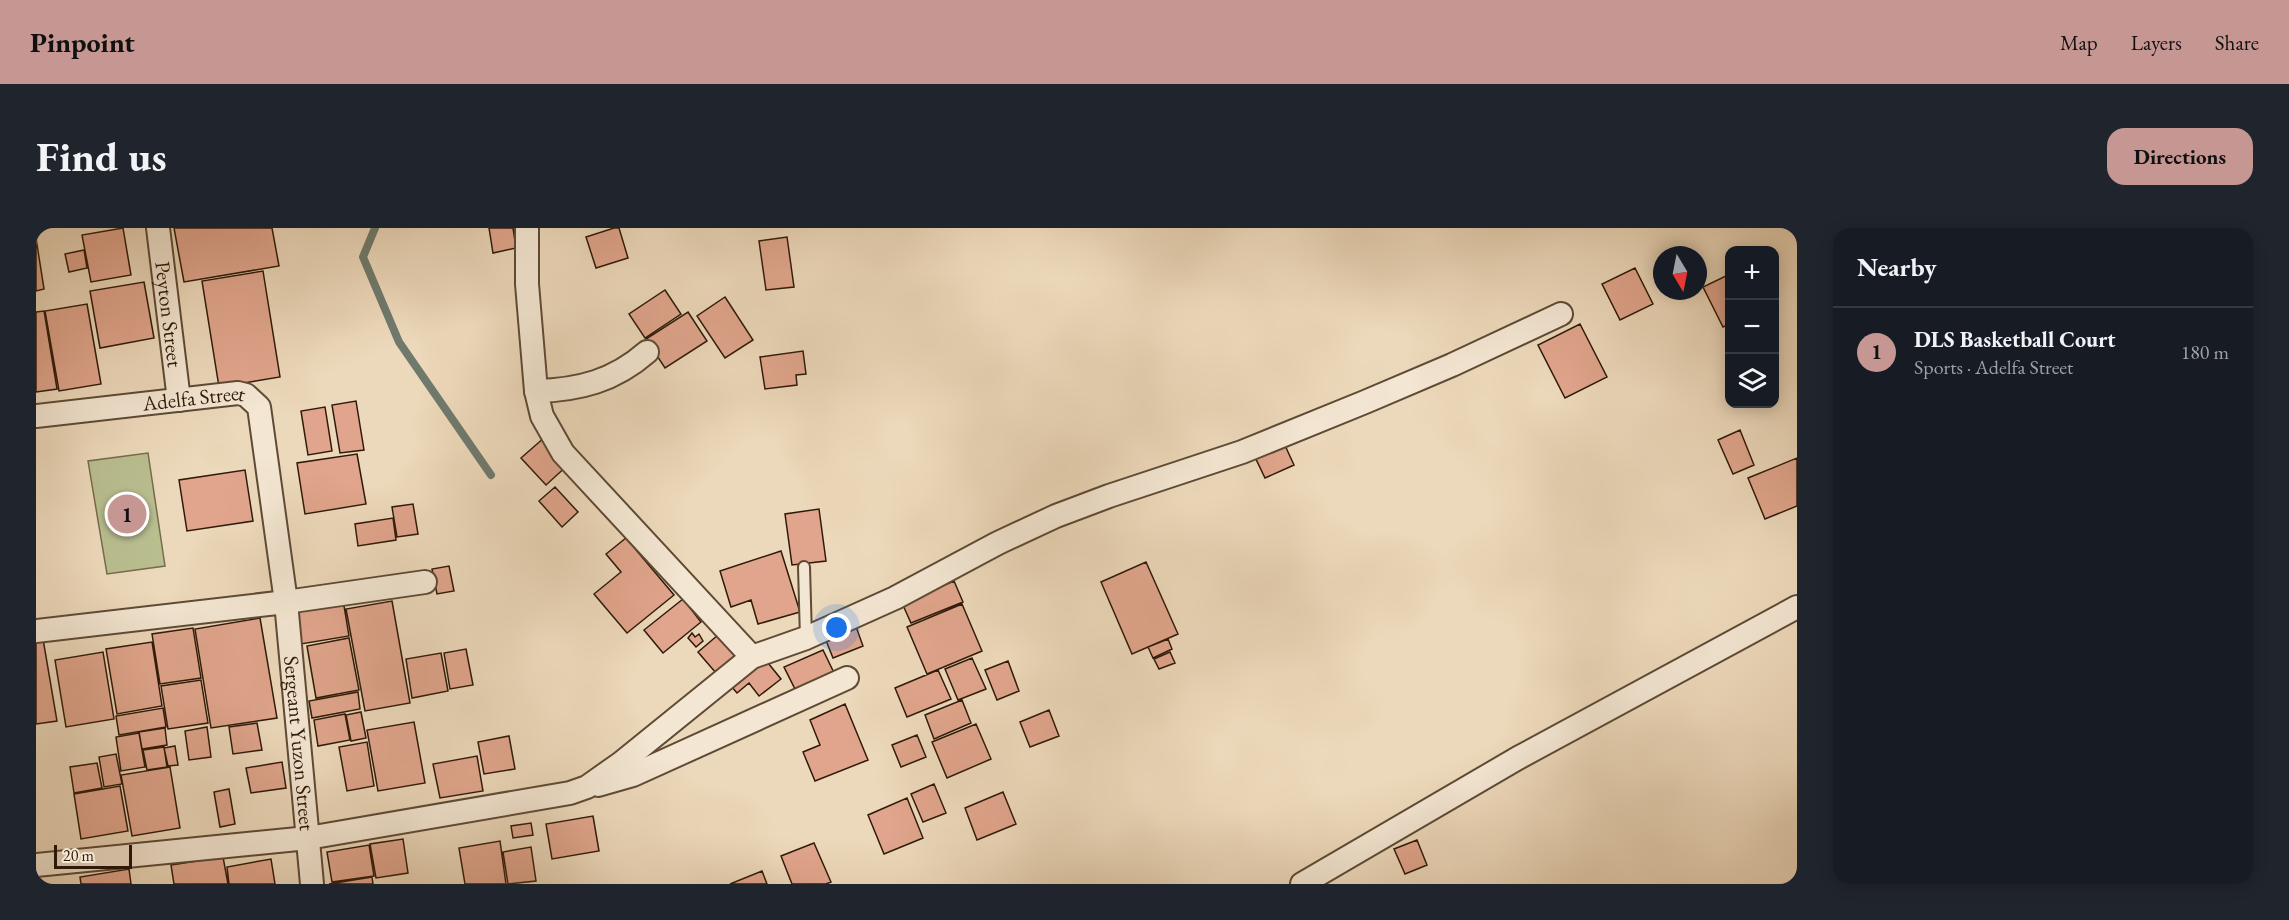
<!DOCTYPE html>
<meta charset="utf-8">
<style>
:root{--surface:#171b24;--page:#20242c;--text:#f1f3f6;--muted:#9ea1a6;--line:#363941;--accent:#c59692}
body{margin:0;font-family:"EB Garamond",serif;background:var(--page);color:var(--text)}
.controls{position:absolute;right:18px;top:18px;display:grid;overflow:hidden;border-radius:12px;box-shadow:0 3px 15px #0003}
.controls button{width:54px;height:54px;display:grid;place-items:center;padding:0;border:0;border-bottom:2px solid var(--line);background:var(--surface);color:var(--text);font:30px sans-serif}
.compass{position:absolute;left:1617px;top:18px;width:54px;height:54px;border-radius:50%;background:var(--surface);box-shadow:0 3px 15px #0003;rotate:170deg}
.scale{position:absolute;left:18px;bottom:15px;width:78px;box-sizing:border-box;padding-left:6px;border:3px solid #2f1a09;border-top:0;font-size:16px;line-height:21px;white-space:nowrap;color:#2f1a09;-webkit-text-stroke:4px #f3e6d2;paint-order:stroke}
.you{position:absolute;left:801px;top:400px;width:21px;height:21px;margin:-15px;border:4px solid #fff;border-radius:50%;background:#1a73e8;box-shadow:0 0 0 9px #1a73e833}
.badge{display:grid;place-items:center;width:39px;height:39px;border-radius:50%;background:var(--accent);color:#111;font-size:20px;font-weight:700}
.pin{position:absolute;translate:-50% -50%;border:3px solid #fff;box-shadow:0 2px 6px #0006}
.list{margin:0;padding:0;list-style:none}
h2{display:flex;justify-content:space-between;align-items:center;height:78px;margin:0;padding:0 24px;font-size:26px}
h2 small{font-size:20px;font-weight:400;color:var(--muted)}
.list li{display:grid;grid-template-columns:39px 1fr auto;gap:18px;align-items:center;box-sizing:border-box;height:90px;padding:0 24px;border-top:2px solid var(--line)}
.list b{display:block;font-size:22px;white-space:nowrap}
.list p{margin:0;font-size:20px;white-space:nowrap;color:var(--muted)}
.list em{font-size:20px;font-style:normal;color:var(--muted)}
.icon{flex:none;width:33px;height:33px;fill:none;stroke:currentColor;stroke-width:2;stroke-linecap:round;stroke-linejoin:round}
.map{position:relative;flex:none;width:1761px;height:656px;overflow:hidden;border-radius:18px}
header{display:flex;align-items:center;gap:36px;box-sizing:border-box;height:84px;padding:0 30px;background:var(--accent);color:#111}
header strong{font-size:28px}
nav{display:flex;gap:33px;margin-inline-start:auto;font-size:21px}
.intro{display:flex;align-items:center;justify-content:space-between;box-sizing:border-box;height:144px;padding:0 36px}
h1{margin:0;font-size:42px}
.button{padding:15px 27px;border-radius:18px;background:var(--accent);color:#111;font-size:21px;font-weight:700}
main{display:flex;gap:36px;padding:0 36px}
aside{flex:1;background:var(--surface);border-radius:18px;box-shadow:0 3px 15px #0003}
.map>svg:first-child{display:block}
.green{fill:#b9be8f;stroke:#746c4c;stroke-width:1.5}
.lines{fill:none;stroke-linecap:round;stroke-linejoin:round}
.stream{stroke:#6f7a6d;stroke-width:8}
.building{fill:#e0a58c;stroke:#2f1a09;stroke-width:1.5}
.lane-casing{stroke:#5e4a35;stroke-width:14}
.street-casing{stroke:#5e4a35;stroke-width:26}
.lane{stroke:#f3e6d2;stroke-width:10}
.street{stroke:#f3e6d2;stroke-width:22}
.labels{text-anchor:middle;stroke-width:5;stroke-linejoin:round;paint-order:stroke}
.street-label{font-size:21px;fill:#2f1a09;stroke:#f3e6d2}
</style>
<header>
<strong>Pinpoint</strong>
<nav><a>Map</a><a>Layers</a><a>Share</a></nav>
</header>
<div class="intro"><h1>Find us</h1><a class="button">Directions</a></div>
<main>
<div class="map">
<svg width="1761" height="656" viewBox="0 0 1761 656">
<rect width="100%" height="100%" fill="#ecd8ba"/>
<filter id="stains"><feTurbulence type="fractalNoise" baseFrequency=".00333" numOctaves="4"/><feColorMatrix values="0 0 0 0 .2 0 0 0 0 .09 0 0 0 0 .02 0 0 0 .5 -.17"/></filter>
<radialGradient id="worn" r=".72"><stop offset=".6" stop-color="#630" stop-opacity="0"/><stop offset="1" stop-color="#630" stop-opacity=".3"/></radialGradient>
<path class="green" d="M112,225L129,338L71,346L52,233Z"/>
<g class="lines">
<path class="stream" d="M339,0L327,29L363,114L455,247"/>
</g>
<path class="building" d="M87,0L95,47L55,54L46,7Z
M138,0H236L243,38L148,54Z
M453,0H477L480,20L457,25Z
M578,0H583L592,30L560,40L550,9Z
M751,9L758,59L730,62L723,13Z
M0,10L8,61L0,63Z
M48,22L51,40L33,44L29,26Z
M1599,40L1617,76L1584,92L1566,56Z
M227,43L244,149L183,159L166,53Z
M1694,46V96L1687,99L1667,59Z
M108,54L118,110L64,120L54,63Z
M629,62L645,86L609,110L593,86Z
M689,69L717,112L689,130L661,88Z
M51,76L65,156L23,163L9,83Z
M8,83L21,161L0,164V84Z
M652,84L671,113L629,140L610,111Z
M1544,96L1571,149L1529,170L1502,117Z
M767,123L770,146L760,147L761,157L729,161L724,129Z
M320,173L328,222L304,225L296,177Z
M289,179L296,223L272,227L265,183Z
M1704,202L1718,237L1697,246L1682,212Z
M509,209L533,236L510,257L485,230Z
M1247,213L1258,237L1229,250L1218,227Z
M321,226L330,276L269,286L261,235Z
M1761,230V278L1729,291L1712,250Z
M209,242L217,293L151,303L143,252Z
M519,259L542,284L526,299L503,273Z
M377,276L382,306L361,309L356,279Z
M783,281L790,333L756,337L749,286Z
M357,290L360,312L322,318L319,296Z
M590,310L638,367L591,405L558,366L585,344L570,326Z
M745,323L764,384L722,396L715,372L695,379L684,343Z
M1110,334L1142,406L1096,426L1065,354Z
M413,338L418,363L401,366L396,341Z
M918,353L927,374L875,395L866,375Z
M647,371L665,394L627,425L608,402Z
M307,372L313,408L265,416L259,380Z
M356,373L374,475L329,483L310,381Z
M926,376L946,423L891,446L871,399Z
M224,390L241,490L175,500L159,401Z
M818,393L827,418L797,430L787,405Z
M157,400L165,450L124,456L116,406Z
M656,405L659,409L663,406L667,413L660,419L652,410Z
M682,407L700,428L680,445L662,424Z
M313,410L323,462L280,470L271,418Z
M7,411L21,493L0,496V413Z
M1132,411L1136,421L1117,430L1112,419Z
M116,414L126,478L81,486L70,421Z
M430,421L437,457L414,461L408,425Z
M787,422L800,449L762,467L748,439Z
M67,424L78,491L30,499L19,432Z
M1134,424L1139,435L1123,441L1118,431Z
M405,425L412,463L376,470L370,431Z
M728,430L745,451L723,468L713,455L701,465L695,458Z
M936,430L950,461L922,472L909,441Z
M972,433L983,463L961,472L949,442Z
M902,442L915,471L871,489L859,460Z
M165,452L172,495L132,501L125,458Z
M322,464L324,481L276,490L273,473Z
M926,472L935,495L898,511L889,487Z
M809,476L832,532L779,553L767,524L784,517L774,492Z
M127,480L130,499L83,507L80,488Z
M1013,482L1023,508L994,519L984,494Z
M325,484L330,510L315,513L310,487Z
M309,486L314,512L282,518L278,492Z
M378,494L389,555L342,563L331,502Z
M221,495L226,522L197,526L193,499Z
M940,496L955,531L911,550L896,514Z
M171,499L175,529L153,532L149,503Z
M129,500L131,517L106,521L103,504Z
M103,505L109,539L85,543L80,509Z
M881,507L890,529L865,539L856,517Z
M473,508L479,541L448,546L442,514Z
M331,514L338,558L311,563L303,519Z
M139,518L142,537L132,538L128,520Z
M128,519L131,539L111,542L107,522Z
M80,526L86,556L68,559L63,529Z
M441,528L447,563L404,570L397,536Z
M246,534L250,560L215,565L210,540Z
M61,535L66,560L38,565L34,539Z
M134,539L144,600L96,608L85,547Z
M898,556L910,585L887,594L875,566Z
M84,558L92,603L45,611L38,566Z
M193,561L199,596L184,599L178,564Z
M967,564L980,596L941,612L929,580Z
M871,570L887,610L848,626L832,587Z
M557,588L563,623L516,631L510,596Z
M495,595L497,607L477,610L475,598Z
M367,611L372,645L340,650L334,616Z
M1381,612L1391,637L1369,646L1358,621Z
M464,613L470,656H429L423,620Z
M778,615L795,654L790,656H756L745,628Z
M333,617L338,648L296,654L291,624Z
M495,619L500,653L472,656L467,624Z
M187,629L192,656H138L135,637Z
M235,631L239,656H193L191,639Z
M93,641L95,656H45L44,649Z
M726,643L731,656H694Z
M336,649L337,656H293Z"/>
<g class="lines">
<defs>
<path id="lane" d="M768,339L770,410"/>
<g id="street">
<path id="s1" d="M122,0L143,172"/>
<path d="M491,0V56L500,163L506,188L527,225L716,429"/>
<path d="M500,163C543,162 578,153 611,124"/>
<path id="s2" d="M0,188L202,165L210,167L223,179L250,374L276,656"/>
<path d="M0,403L250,374L389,354"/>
<path d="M562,557L597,547L811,450"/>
<path d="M0,637L272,610L534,565L551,559L585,535L716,429L770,410L859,370L962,315L1020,288L1073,268L1206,224L1329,174L1416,137L1525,86"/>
<path d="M1266,656L1482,530L1761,379"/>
</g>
</defs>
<use href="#lane" class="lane-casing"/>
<use href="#street" class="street-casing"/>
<use href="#lane" class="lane"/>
<use href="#street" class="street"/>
</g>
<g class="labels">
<g class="street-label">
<text dy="7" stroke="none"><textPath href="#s1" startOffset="87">Peyton Street</textPath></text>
<text dy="7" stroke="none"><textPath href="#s2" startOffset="159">Adelfa Street</textPath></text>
<text dy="7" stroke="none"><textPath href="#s2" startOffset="568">Sergeant Yuzon Street</textPath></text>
</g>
</g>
<rect width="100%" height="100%" filter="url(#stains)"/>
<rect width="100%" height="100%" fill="url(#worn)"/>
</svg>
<div class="controls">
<button>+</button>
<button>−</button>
<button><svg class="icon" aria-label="layers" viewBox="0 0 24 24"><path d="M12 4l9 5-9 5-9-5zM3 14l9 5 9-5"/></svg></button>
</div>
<svg class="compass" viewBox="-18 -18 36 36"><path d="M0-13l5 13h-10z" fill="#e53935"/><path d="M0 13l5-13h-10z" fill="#9ea1a6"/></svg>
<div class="scale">20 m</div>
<div class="you"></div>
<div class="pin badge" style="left:91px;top:286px">1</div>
</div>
<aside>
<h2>Nearby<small></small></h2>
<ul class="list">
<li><span class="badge">1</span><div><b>DLS Basketball Court</b><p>Sports · Adelfa Street</p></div><em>180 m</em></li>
</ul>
</aside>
</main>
